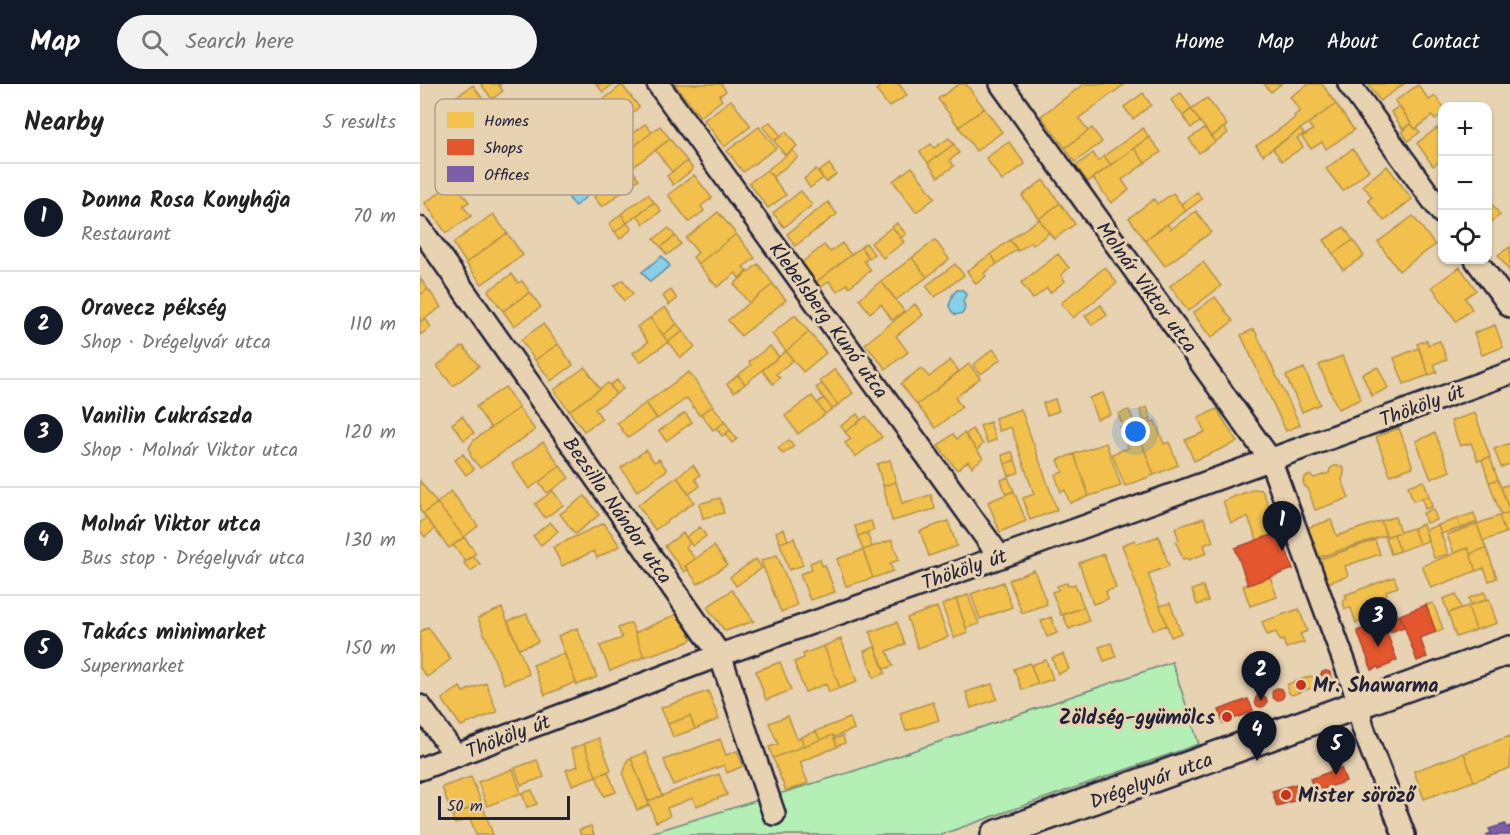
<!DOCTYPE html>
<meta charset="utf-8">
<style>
:root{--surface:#fff;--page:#f2f2f2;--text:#222;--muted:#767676;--line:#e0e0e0;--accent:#111827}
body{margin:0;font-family:Kalam,sans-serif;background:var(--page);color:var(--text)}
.controls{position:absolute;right:18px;top:18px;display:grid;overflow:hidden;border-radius:12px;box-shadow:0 2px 4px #0004}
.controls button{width:54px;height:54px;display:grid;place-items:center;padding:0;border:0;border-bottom:2px solid var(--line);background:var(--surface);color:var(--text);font:30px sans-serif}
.scale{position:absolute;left:18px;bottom:15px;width:132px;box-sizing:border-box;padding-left:6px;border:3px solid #22223b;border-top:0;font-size:16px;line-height:21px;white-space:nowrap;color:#22223b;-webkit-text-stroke:4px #e7d2b1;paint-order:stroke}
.you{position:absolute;left:716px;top:348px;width:21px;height:21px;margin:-15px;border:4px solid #fff;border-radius:50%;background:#1a73e8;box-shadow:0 0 0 9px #1a73e833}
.badge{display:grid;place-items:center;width:39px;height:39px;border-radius:50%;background:var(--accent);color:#fff;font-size:20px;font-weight:700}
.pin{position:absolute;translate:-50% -50px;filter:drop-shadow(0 2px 3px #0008)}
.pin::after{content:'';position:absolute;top:32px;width:21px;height:18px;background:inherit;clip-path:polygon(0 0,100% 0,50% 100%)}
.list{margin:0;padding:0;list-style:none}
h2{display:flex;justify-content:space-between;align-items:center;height:78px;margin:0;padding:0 24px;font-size:26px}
h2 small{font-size:20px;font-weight:400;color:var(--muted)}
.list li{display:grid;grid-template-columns:39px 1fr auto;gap:18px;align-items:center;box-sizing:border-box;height:108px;padding:0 24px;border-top:2px solid var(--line)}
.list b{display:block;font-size:22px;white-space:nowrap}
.list p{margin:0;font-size:20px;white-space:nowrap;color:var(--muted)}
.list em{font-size:20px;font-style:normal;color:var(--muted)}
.icon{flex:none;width:33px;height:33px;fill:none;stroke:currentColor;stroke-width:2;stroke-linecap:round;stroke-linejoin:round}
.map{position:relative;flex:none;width:1090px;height:751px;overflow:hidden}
header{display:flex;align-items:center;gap:36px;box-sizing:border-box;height:84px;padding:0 30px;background:var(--accent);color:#fff}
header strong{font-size:28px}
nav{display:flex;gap:33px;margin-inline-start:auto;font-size:21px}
.search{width:420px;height:54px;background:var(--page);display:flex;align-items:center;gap:15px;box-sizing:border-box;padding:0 21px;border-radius:33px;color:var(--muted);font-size:22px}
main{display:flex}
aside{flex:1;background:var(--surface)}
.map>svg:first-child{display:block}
.green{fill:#b4efb5;stroke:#6b8878;stroke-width:1.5}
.water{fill:#86d1e7;stroke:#5e8ba2;stroke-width:1.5}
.homes{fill:#f2c14e;stroke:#b49148;stroke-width:1.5}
.shops{fill:#e4572e;stroke:#aa4732;stroke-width:1.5}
.offices{fill:#7b5ea7;stroke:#604c87;stroke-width:1.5}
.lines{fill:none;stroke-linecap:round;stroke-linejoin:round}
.minor-casing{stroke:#22223b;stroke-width:26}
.major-casing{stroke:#22223b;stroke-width:32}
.minor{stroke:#e7d2b1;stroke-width:21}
.major{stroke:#e7d2b1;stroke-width:27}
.poi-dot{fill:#c8321e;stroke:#e7d2b1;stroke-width:2}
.labels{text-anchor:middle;stroke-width:6;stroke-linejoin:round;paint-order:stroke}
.street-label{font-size:20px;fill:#22223b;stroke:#e7d2b1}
.poi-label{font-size:20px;font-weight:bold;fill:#22223b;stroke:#e7d2b1;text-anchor:start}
.key{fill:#e7d2b1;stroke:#ac9d8e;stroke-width:1.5}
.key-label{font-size:16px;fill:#22223b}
</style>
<header>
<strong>Map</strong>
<div class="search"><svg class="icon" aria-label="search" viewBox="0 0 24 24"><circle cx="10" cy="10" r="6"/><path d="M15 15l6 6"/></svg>Search here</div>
<nav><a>Home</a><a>Map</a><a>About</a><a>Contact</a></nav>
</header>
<main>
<aside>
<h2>Nearby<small>5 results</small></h2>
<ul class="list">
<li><span class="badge">1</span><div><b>Donna Rosa Konyhája</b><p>Restaurant</p></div><em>70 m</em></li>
<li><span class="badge">2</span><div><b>Oravecz pékség</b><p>Shop · Drégelyvár utca</p></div><em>110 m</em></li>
<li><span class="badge">3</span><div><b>Vanilin Cukrászda</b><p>Shop · Molnár Viktor utca</p></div><em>120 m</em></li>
<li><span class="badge">4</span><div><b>Molnár Viktor utca</b><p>Bus stop · Drégelyvár utca</p></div><em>130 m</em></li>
<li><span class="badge">5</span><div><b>Takács minimarket</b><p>Supermarket</p></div><em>150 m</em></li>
</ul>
</aside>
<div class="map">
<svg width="1090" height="751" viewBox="0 0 1090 751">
<rect width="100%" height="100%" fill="#e7d2b1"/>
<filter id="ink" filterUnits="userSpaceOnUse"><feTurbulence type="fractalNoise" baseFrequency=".0167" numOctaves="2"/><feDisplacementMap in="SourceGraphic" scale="12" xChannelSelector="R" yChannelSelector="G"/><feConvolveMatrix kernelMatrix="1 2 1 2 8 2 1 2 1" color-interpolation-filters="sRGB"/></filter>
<g filter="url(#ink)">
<path class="green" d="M752,578L779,660L520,751H224L434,687Z"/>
<path class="water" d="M148,91L166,113L155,122L137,99Z
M242,172L250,182L230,198L222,188Z
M537,206H543L546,211L543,217L545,223L543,229L536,231L532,228L529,222L533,210Z"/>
<path class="homes" d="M61,0H81L79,2L83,7L72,15Z
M176,0H193L183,8Z
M257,0H301L306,7L299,12L302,16L280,33L255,1Z
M464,0H479L487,11L469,23L456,6Z
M539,0H546L564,24L539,43L518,15Z
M664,0H705L659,34L668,47L645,64L621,32Z
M844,0H861L851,8Z
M889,0H902L916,20L843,71L836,62L875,34L874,32L880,27L870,13Z
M948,0H984L960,17Z
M53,1L74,32L58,43L36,13Z
M202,1L219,23L201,38L183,16Z
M998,1L1009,16L1015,12L1023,22L1022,30L1015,36L1012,32L995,45L975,17Z
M723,9L731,21L713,35L704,23Z
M761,9L772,25L763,32L751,16Z
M787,14L807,41L791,53L771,25Z
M311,16L331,42L304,63L284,36Z
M916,20L934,46L906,65L902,58L891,65L882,53L893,46L888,40Z
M979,22L991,39L983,45L971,28Z
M564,24L582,48L556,67L539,43Z
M771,25L780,38L771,44L763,32Z
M350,38L361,52L354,57L343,43Z
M225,40L232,48L212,64L205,55Z
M991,40L995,45L996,44L1000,48L988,57L982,47Z
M240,42L250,55L198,94L188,82Z
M339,43L356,64L323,88L307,67Z
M804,43L808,49L795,58L791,53Z
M672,44L682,58L655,78L645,64Z
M723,44L729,53L691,81L684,72Z
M785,44L795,58L779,69L769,55Z
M1017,44L1022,51V75L1013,82L997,59Z
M880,45L884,50L877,54L883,63L862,77L853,65Z
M366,48L377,62L365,71L354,57Z
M729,53L741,68L725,79L714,64Z
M529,54L534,60L508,79L500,68L511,60L514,64Z
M250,55L267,77L252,88L235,66Z
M589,58L605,80L582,97L566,74Z
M534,60L539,69L530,76L534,82L518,93L508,79Z
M714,64L725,79L702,96L709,106L691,119L673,94Z
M932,65L949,86L923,107L906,85Z
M373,66L378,73L353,93L347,86Z
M673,69L678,77L684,72L691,81L668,98L656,82Z
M267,77L273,85L253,101L247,92Z
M409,80L416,90L406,98L399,88Z
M967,82L992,115L964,137L948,116L952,113L943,101Z
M492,83L515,114L496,128L473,97Z
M211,84L219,95L182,123L174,113Z
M396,85L403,94L390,104L384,95Z
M347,86L366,111L348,124L329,99Z
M274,91L292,114L281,122L284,127L269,138L248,111Z
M623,96L640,119L619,135L602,112Z
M34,98L49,118L43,122L51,132L26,149L5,119Z
M381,107L392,121L364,143L353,129Z
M777,108L782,115L766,127L761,120Z
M753,109L766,127L725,156L709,134L734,115L737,120Z
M228,110L234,118L207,139L201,130Z
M1068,114L1080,131L1068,140Z
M234,118L241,127L224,140L217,131Z
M408,118L417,130L375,162L367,150Z
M640,119L655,140L634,155L619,135Z
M776,127L791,148L745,182L725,156L747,140L751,145Z
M298,128L316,150L278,180L273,173L278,169L266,154Z
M73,130L87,149L46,179L33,159Z
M201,130L207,139L195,148L189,140Z
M993,132L1015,161L979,187L958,158Z
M619,135L629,149L613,161L611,158L598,167L590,156Z
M207,139L212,145L200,155L195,148Z
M477,139L486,150L481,154L472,143Z
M472,143L484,158L463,174L451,159Z
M924,143L933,156L913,170L904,156Z
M249,144L255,152L241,163L234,155Z
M87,149L103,171L62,200L46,179Z
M316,150L335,174L323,183L327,187L319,194L316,189L297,203L278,180Z
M255,152L261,160L247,171L241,163Z
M515,156L529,175L507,193L492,174Z
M590,156L597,165L577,180L571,170Z
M933,156L944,172L923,186L913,170Z
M422,159L431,171L395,199L380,180L404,161L410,168Z
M446,159L454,170L449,174L441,163Z
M441,163L449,174L444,177L451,186L429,203L427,200L417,208L409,197L399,205L395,199Z
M1090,163V188L1078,171Z
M571,170L577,180L564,189L566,192L556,200L547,187Z
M638,170L649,184L641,191L645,197L630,209L627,204L613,215L601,199Z
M492,174L507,193L476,216L461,197Z
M783,178L801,202L768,227L750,202Z
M338,180L353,200L329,219L314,200Z
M535,180L544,191L515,213L506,202Z
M685,183L697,199L653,234L641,219Z
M1040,183L1056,206L1045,214L1052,225L1036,237L1012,203Z
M92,190L98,199L102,197L110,208L83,227L68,207Z
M0,194L8,205L0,211Z
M203,196L213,210L204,217L194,202Z
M461,197L484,227L472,236L461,220L450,229L439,215Z
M353,200L366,216L321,252L308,236Z
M8,205L21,223L0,238V211Z
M251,206L257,215L249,221L243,212Z
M110,208L121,223L94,242L83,227Z
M795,213L813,237L791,254L773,229Z
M495,220L503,231L476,252L488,268L466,285L445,260Z
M681,221L687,231L672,241L665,232Z
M245,223L257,240L243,251L230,234Z
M375,231L389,248L366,267L352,250Z
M5,234L11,243L0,251V238Z
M230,234L248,258L220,278L213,269L228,258L217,243Z
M123,240L138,260L115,276L101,256Z
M257,240L263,247L248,258L243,251Z
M1075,241L1083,263L1062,271L1054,249Z
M834,245L880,341L866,347L821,251Z
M263,247L275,263L260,274L248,258Z
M389,248L406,269L383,288L366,267Z
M1007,256L1008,261L1020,257L1027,275L1014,280L1017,288L1009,291L997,260Z
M138,260L153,281L131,297L115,276Z
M43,262L59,282L33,302L17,282Z
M350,262L359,273L325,300L318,291L331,281L329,278Z
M999,264L1009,291L984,300L974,274Z
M573,265L581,275L561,290L553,281Z
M366,267L373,276L356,290L360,294L353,300L342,286Z
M922,272L941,315L918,325L899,281Z
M530,276L539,287L497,321L481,300L501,284L509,293Z
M549,280L560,294L535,314L542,323L516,344L497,321Z
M165,283L180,305L149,327L134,306Z
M958,283L968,304L952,312L942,290Z
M884,284L900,320L882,328L866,292Z
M415,285L433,309L418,321L400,297Z
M269,288L293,322L279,331L267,314L237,335L226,319Z
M318,291L325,300L314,308L307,300Z
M197,296L203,305L196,310L190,301Z
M188,299L196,310L175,325L182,335L164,347L149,327Z
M402,300L418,321L412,325L396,304Z
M85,303L99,324L71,344L56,323Z
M683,309L691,330L677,335L669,314Z
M392,312L405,330L378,350L365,332Z
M404,314L412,325L405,330L397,319Z
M635,315L639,327L627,331L623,319Z
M226,319L237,334L208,354L197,339Z
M293,322L305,338L293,346L281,330Z
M727,323L731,335L724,337L720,326Z
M99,324L115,346L60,384L51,373L49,364L54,356Z
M601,325L637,426L610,436L603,414L614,410L591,343L579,347L575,334Z
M797,325L817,358L774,377L765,356L785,348L778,334Z
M709,326L714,338L703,342L698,330Z
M265,329L272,338L246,357L239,347Z
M1055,329L1070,373L1058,377L1051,359L1040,362L1031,337Z
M437,330L441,336L425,348L421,342Z
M42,332L54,349L44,356L32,340Z
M446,332L462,353L435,373L425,359L431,355L425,348Z
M735,337L744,360L749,358L758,381L734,391L716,344Z
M305,338L310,346L302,352L296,344Z
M570,338L576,356L567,359L560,342Z
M714,338L734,391L705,402L692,370L708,364L700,343Z
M979,344L993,383L970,391L956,353Z
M552,345L563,360L557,366L545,351Z
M310,346L317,355L312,359L305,350Z
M544,349L563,374L552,383L548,377L537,386L518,362L533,350L537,355Z
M1015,349L1030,387L1011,395L996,357Z
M369,356L374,362L363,370L358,364Z
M123,358L140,382L109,405L92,380Z
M686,359L701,402L669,412L654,370Z
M1090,359V380L1081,383L1074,365Z
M226,366L234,378L239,375L247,386L217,407L201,384Z
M592,368L595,376L585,380L582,371Z
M43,370L54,385L46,391L35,376Z
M654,370L669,412L650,419L645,406L641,408L635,391L643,388L638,376Z
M1070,373L1078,396L1069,398L1062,376Z
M470,376L476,398L463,402L457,380Z
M595,376L599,388L589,392L585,380Z
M273,381L280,391L275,395L280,402L269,410L257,393Z
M140,382L149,394L127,409L119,398Z
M914,382H919L924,384V389L922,396L929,414L895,426L888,404L885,403L883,397L885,393L890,391L894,394L909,389L910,385Z
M257,393L274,418L235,446L218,421Z
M588,393L594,407L586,410L581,396Z
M1078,396L1090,428L1081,431L1069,398Z
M0,397L17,419L3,430L0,426Z
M1004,397L1009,412L993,417L988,402Z
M476,398L482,419L511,411L515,425L472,437L463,402Z
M1090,400V428L1081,403Z
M834,405L842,406L860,448L837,456L828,433L811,439L803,417Z
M31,407L58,442L44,453L17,419Z
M133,407L143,421L125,434L115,420Z
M594,407L606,437L580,448L568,418Z
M165,412L179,431L155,450L140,430Z
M1009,412L1012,423L1005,425L1002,414Z
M300,414L304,429L283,434L279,420Z
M17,419L44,453L29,464L3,430Z
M1013,425L1017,436L1006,439L1003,429Z
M1090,428V447L1085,449L1079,432Z
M1054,429L1057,438L1041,444L1037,435Z
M1079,432L1085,449L1063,457L1057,440Z
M975,433L980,448L966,453L961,437Z
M6,434L15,445L5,453L0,446V439Z
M784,434L793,457L784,461L787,469L768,476L767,474L763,475L756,458L759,456L755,444Z
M1037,435L1041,444L1021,450L1018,441Z
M911,436L917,452L961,437L966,451L894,475L883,445Z
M451,437L454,446L438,452L435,442Z
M528,437L537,462L509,472L500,447Z
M130,438L138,447L121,461L113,452Z
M184,439L200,462L177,474L174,467L142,482L133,463Z
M1003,440L1008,457L999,460L993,444Z
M1057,440L1066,464L1050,470L1048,464L1034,469L1027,451Z
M1018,441L1028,470L1014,474L1005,446Z
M280,443L286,452L272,462L266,453Z
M993,444L999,460L980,467L974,450Z
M364,445L368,456L360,459L356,448Z
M263,449L270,459L266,463L275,475L265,482L268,485L264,488L245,462Z
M447,449L452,463L443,466L438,452Z
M974,450L980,467L971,470L965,453Z
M739,452L749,482L728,490L747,541L733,546L702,461L715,456L717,460Z
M44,453L56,469L45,477L33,461Z
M374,454L383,481L369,486L360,459Z
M472,456L479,476L470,479L473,487L453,494L443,466Z
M955,456L960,470L925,482L928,492L904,500L895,477Z
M294,462L307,481L278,500L265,482Z
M1048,464L1056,487L1011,504L1002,482Z
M1066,464L1077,494L1069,497L1064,484L1056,487L1050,470Z
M443,466L453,494L426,502L417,475Z
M684,470L696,504L686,507L688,515L673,520L659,479Z
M357,471L377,521L361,528L341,477Z
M53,472L60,480L51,487L44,479Z
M336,475L342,484L316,502L310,493Z
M400,475L402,482L405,481L415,508L390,516L380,490L392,486L390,479Z
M614,486L627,520L602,529L589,496Z
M850,493L857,513L830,522L823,502Z
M974,493L978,503L966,507L967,510L955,515L960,530L936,539L931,524L925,525L923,518L927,514L925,511Z
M583,498L592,523L560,535L551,510Z
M647,499L648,502L655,500L664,523L641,531L632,508L638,506L637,502Z
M783,502L788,517L777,521L772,506Z
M312,506L334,537L305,547L287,523Z
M1065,508L1067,515L1051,521L1049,514Z
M1036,510L1041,524L1028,529L1023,515Z
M548,511L559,540L546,544L536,515Z
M536,515L548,549L534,554L522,521Z
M1069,515L1077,539L1056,546L1048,522Z
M750,519L761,549L751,553L740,522Z
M1013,519L1023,545L1016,548L1006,521Z
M1048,522L1056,546L1036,553L1028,529Z
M517,523L528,553L498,564L487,534Z
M664,523L669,537L649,545L643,531Z
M82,524L109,590L84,600L58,534Z
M879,525L887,547L880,550L884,558L866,564L863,556L860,557L856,548L847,551L842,538Z
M107,530L118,558L99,565L88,537Z
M257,530L271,552V555L268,558L224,573L215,549Z
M631,533L637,549L627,553L621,537Z
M477,538L485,560L467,567L473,582L464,585L450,548Z
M211,539L224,573L190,587L180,562L202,554L198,544Z
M8,543L31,575L7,593L0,584V548Z
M157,544L177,593L157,601L138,552Z
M421,555L437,598L420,604L404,562Z
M691,559L696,573L684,577L679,563Z
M404,562L420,604L409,608L406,600L385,608L374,578L384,574L383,570Z
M455,563L465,589L454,594L444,567Z
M144,569L156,598L125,611L113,581Z
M643,570L649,585L638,590L632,574Z
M626,576L633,595L618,600L611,581Z
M360,578L371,606L346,616L336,587Z
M610,579L618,600L602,606L594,585Z
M891,592L894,593L896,599L894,603L872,611L869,609L867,603L868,600Z
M66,599L77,628L41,642L22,615L40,603L43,608Z
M572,600L577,615L551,624L546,608Z
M288,607L299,635L275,645L270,632L248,640L241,624Z
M513,618L519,636L486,647L480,629Z
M270,632L275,645L253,653L248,640Z
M368,632L377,655L381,653L384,662L353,674L349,663L358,660L349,639Z
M430,634L434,645L414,653L413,651L400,656L396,647Z
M396,647L400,656L384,662L381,653Z
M413,651L417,663L380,678L388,699L366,707L353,674Z
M423,652L425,659L417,662L414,655Z
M1090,652V684L1054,697L1044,669Z
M179,654L191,686L176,692L164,660Z
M300,655L306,671L317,667L323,682L307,689L304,681L253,701L244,676Z
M164,660L176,692L152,701L146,686L158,682L151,665Z
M226,668L242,712L228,717L211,674Z
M1044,669L1054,697L1004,715L994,687Z
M211,674L229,721L217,726L203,691L208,675Z
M117,676L124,693L101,701L95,684Z
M93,685L101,709L67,722L58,698Z
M188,688L196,708L184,712L176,692Z
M299,690L307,711L276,722L273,714L247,724L250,732L236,738L228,717Z
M51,693L62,720L32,731L22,703Z
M112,706L117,720L107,723L102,709Z
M62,720L73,751H56L50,734L35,740L32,731Z
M171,742L174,751H161L159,746Z"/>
<path class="shops" d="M860,448L873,485L828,501L815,464Z
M1006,521L1016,548L1000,554L1007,573L997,577L980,531Z
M980,531L984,543L967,549L977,576L970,579L971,580L959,585L958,583L952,586L937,547Z
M900 593a6 6 0 1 1 12 0a6 6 0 1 1-12 0Z
M852 610a6 6 0 1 1 12 0a6 6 0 1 1-12 0Z
M835 617a6 6 0 1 1 12 0a6 6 0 1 1-12 0Z
M828,615L833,626L831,628L803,639L799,626Z
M921,684L926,697L895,708L890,695Z
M876,700L880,715L857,722L852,707Z"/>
<path class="offices" d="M1085,740L1086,744L1090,742V751H1066L1071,749L1069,745Z"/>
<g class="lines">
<defs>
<path id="minor" d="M238,0L580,473
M581,0L850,375L935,607L943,644L984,751
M929,0L1022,129
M0,144L300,571L354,730
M1056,176L1090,222
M0,622L36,672
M0,685L300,571L580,473L1090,289"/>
<path id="major" d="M575,751L1090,566"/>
</defs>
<use href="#minor" class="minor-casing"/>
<use href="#major" class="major-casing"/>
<use href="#minor" class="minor"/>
<use href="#major" class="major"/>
</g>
</g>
<g class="poi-dot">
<circle cx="881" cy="601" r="6"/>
<circle cx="807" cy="633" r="6"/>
<circle cx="866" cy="711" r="6"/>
</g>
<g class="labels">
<g class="street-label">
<text transform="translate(727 203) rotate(54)" y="7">Molnár Viktor utca</text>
<text transform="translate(409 236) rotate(54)" y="7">Klebelsberg Kunó utca</text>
<text transform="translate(1002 321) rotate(-20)" y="7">Thököly út</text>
<text transform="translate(198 426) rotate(55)" y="7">Bezsilla Nándor utca</text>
<text transform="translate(544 485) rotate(-19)" y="7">Thököly út</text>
<text transform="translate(88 652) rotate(-21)" y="7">Thököly út</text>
<text transform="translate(731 696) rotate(-20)" y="7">Drégelyvár utca</text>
</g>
<g class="poi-label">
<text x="893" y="608">Mr. Shawarma</text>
<text x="795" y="640" text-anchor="end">Zöldség-gyümölcs</text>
<text x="878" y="718">Mister söröző</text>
</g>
</g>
<rect x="15" y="15" width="198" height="96" rx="9" class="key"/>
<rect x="27" y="28" width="27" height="16" fill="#f2c14e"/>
<rect x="27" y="55" width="27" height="16" fill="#e4572e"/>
<rect x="27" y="82" width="27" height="16" fill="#7b5ea7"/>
<g class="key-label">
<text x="64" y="42">Homes</text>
<text x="64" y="69">Shops</text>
<text x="64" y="96">Offices</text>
</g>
</svg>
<div class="controls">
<button>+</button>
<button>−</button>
<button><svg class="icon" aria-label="locate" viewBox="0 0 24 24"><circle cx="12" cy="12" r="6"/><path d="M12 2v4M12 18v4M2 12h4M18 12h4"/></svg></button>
</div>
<div class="scale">50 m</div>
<div class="you"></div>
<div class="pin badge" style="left:862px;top:467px">1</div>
<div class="pin badge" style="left:841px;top:617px">2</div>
<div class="pin badge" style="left:958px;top:563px">3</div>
<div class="pin badge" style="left:837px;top:677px">4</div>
<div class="pin badge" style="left:916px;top:691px">5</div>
</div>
</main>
